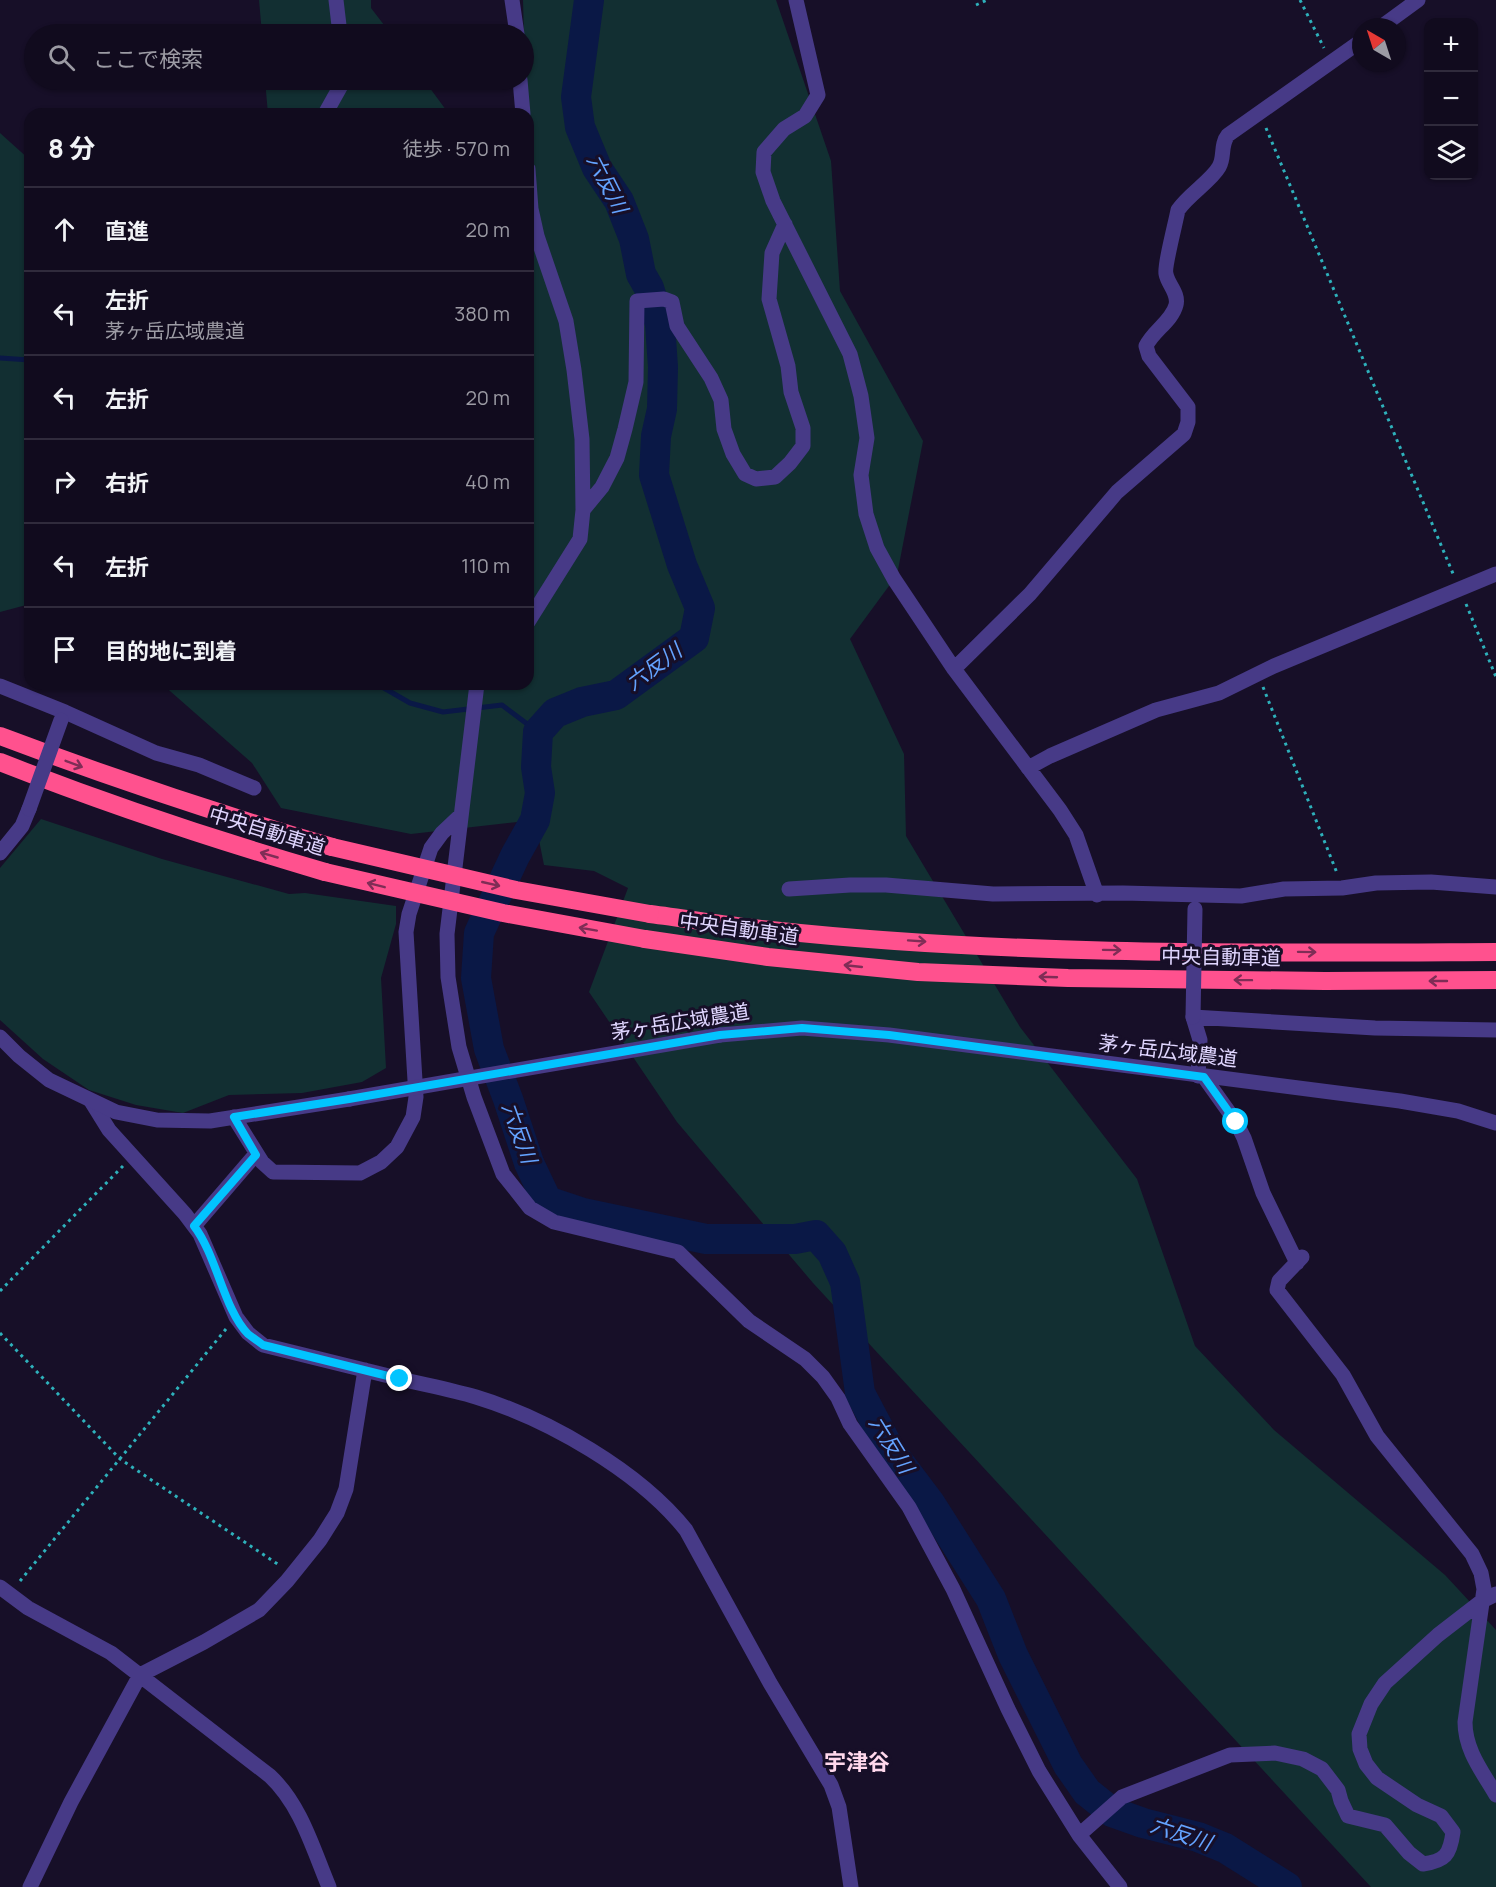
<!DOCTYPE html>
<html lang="ja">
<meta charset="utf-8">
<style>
:root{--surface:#110b1e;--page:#1a1427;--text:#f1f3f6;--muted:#9c9ba4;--line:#302b3c}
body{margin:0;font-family:Manrope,"Noto Sans JP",sans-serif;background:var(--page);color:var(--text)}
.controls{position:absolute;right:18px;top:18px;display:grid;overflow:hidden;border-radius:12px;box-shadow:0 2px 4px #0004}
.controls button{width:54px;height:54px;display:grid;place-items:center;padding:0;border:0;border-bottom:2px solid var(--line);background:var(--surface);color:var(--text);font:30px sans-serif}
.compass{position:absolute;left:1352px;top:18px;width:54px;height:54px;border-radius:50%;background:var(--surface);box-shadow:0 2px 4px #0004;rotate:321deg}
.stop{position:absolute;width:18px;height:18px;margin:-14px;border:4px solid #02c4ff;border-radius:50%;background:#fff}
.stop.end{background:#02c4ff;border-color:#fff;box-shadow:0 2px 6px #0008}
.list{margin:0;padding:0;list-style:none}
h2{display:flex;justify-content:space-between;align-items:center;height:78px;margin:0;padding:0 24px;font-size:26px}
h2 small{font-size:20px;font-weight:400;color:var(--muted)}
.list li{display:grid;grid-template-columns:39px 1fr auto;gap:18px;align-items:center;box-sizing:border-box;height:84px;padding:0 24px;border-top:2px solid var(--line)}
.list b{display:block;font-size:22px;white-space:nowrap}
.list p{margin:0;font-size:20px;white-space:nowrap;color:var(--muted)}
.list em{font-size:20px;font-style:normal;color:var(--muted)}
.icon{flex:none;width:33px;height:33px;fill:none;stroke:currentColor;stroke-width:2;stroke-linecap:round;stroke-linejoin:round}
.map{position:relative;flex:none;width:1496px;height:1887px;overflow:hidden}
.search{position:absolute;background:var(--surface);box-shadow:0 2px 4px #0004;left:24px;top:24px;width:510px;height:66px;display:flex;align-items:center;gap:15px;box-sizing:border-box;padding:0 21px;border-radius:33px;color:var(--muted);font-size:22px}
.panel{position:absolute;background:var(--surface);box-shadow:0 2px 4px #0004;left:24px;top:108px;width:510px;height:582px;border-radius:18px}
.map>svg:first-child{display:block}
.green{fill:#122f32}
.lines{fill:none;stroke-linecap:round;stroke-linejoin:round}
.stream{stroke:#0a1846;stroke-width:5}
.river{stroke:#0a1846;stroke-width:30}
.path{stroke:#2eb1bb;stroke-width:3;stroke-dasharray:3 4.5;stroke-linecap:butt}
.minor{stroke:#473a87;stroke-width:15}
.tertiary{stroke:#473a87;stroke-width:15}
.motorway{stroke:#ff518e;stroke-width:18}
.minor-bridge{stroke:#473a87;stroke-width:15}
.tertiary-bridge{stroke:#473a87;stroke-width:15}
.motorway-bridge{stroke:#ff518e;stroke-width:18}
.oneway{stroke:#7f2d56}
.route{stroke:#02c4ff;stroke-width:8}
.labels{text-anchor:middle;stroke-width:6;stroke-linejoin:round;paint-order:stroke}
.street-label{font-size:20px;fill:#e0d6ff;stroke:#170f28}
.water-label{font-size:21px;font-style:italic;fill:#64a3ff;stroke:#170f28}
.quarter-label{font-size:22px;font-weight:bold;fill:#ffd8ec;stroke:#170f28}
</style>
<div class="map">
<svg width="1496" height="1887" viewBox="0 0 1496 1887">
<rect width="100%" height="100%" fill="#170f28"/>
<path class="green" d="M259,0H371V8L391,34H262Z
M523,0H776L831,161L840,291L923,441L897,575L850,639L904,754L906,836L1020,1027L1137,1179L1195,1346L1274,1430L1445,1575L1496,1630V1887H1371L813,1283L677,1122L589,992L628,888L594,871L544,865L535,820L411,834L281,808L252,763L162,684H528V114H526Z
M265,80H424L449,114H268Z
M0,133L30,160V604L0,612Z
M41,819L162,859L289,894L305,893L396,906V924L381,978L386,1068L362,1082L302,1093L229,1095L183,1113L136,1105L89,1090L43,1059L0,1020V868Z"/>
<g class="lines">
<path class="stream" d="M0,358L30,360
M377,684L410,703L443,712L502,705L538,732"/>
<path class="river" d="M589,0L576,97L580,127L597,168L619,201L634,239L641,274L649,288L660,324L663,367L662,409L656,436L654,475L682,565L700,608L694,638L616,695L582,702L555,713L538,732L536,767L540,793L535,820L515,856L479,933L476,978L489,1049L508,1099L529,1163L547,1201L583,1213L706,1239H795L816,1235L832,1253L845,1282L860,1393L890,1450L930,1503L991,1599L1013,1655L1068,1765L1087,1792L1112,1812L1143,1823L1198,1837L1225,1848L1287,1887"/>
<path class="path" d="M1300,0L1324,48
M976,5L987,0
M1266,128L1454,576
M1466,604L1496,677
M1263,687L1337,873
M0,1291L123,1166
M0,1333L120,1459L279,1565
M20,1581L226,1329"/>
<path class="minor" d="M336,0L340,34
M512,0L517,34
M796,0L818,95L805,116L784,129L764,152L763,172L773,201L850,354L861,396L867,438L861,475L866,514L877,548L894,579L954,669L1060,810L1076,835L1097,895
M1381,27L1418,0
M520,80L523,114
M325,114L344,80
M528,169L531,209L537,236L566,321L574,370L582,439L583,510L580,539L528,622
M583,510L602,487L617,458L625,429L636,382L637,301L664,299L672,302L677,326L711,378L721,400L724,429L733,454L745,474L756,479L775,477L790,463L803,446V428L791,392L788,366L769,299L772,253L785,224
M954,669L1030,594L1117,492L1184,434L1188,422V407L1149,356L1146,346C1153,331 1172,321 1176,305C1179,293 1168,285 1166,274C1164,267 1176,221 1178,210C1189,194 1211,181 1219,167C1225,157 1220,145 1228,135L1361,41
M477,684L447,934L448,977L459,1047L474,1097L503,1174L530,1208L554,1222L678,1252L749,1321L805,1359L823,1377L838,1398L850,1424L909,1507L953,1589L1008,1709L1039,1771L1079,1835L1120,1887
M0,686L65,712L156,753L199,765L254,788
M1028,768L1050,756L1156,710L1219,693L1274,666L1496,574
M0,853L22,826L29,809
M789,889L850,885H886L993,894L1123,893L1241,896L1284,889L1342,888L1376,883L1431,882L1496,887
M1198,1076L1200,1040L1193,1017L1375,1028L1496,1030
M1204,1077L1236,1122L1244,1138L1263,1193L1297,1263
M91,1101L109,1130L185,1214L200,1234L236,1317L248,1333L263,1345C309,1356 355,1368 401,1379C426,1385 452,1390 476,1397C548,1419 639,1471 686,1530L770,1683L831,1785L839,1807L851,1887
M234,1117L262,1162L273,1172L360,1173L381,1162L397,1147L413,1117L416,1097L406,932L409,914L431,848L442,833L460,816
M194,1226L256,1154
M1302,1257L1279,1281L1277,1290L1343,1375L1377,1436L1472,1554L1481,1573L1484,1589L1465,1722C1465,1750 1482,1771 1496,1795
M0,1587L28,1608L111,1653L270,1776C301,1805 313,1849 329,1887
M1079,1835L1122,1797L1230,1755L1275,1753L1303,1759L1322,1769L1338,1790L1341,1801L1348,1816L1385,1825L1409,1853L1423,1864C1445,1861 1450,1855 1453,1832L1441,1816L1417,1805L1377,1778L1366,1764L1360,1749L1359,1734L1371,1704L1385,1683L1438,1635L1482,1601L1496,1594
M30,1887L71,1802L140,1675L204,1642L259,1610L287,1581L320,1540L337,1513L346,1489L365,1370"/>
<path class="tertiary" d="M720,1035L802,1028L889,1035L1400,1101L1458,1111L1496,1123
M0,1037L19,1056L49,1080L116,1112L157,1120L210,1121L349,1099"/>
<path class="motorway" d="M0,736C109,777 219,814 332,847
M0,762C107,804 215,840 325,872
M650,914C690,919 731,926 771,930C1010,956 1256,953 1496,952
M645,939L768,957L918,972L1068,978L1325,981L1496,980"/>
<path class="minor-bridge" d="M29,809L61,720
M1193,1017L1195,909"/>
<path class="tertiary-bridge" d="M349,1099L720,1035"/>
<path class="motorway-bridge" d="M332,847L516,890L650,914
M325,872L503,913L645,939"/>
</g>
<defs><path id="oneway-shaft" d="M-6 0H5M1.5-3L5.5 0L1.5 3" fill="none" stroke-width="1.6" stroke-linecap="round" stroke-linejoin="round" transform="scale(1.5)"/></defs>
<g class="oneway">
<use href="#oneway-shaft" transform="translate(74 764) rotate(21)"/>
<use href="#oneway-shaft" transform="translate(269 855) rotate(-164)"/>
<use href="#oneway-shaft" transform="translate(491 884) rotate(13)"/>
<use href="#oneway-shaft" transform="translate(376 885) rotate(-166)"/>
<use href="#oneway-shaft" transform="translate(588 929) rotate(-170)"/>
<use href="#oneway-shaft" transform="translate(917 941) rotate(4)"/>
<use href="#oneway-shaft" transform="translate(1112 950) rotate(1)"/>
<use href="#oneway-shaft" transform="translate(1307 952) rotate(1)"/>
<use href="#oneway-shaft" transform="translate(853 966) rotate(-174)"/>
<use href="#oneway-shaft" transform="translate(1048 977) rotate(-178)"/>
<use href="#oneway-shaft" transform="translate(1243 980) rotate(-179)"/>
<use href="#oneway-shaft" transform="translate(1438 981) rotate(180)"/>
</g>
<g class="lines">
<path class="route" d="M400,1379L263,1345C258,1341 253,1338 248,1334C224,1310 217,1256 194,1226L256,1155L234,1117L349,1099L720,1035L802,1028L889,1035L1204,1077L1236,1122"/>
</g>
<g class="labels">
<g class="street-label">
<text transform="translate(267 831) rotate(17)" y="7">中央自動車道</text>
<text transform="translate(739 929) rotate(8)" y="7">中央自動車道</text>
<text transform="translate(1221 957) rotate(1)" y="7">中央自動車道</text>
<text transform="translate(680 1022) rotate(-9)" y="7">茅ヶ岳広域農道</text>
<text transform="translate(1168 1051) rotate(7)" y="7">茅ヶ岳広域農道</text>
</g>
<g class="water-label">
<text transform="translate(607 184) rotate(63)" y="7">六反川</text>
<text transform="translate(654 667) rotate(-36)" y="7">六反川</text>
<text transform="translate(519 1133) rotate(70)" y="7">六反川</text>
<text transform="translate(891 1445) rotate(58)" y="7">六反川</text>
<text transform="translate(1181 1834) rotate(18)" y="7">六反川</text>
</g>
<g class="quarter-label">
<text x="857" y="1770">宇津谷</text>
</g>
</g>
</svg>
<div class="controls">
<button>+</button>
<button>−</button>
<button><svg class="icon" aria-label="layers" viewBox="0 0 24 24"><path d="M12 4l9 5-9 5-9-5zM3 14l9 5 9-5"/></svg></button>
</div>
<svg class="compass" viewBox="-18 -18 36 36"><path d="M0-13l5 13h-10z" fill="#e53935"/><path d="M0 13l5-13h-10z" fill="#9c9ba4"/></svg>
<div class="stop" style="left:1236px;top:1122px"></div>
<div class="stop end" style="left:400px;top:1379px"></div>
<div class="search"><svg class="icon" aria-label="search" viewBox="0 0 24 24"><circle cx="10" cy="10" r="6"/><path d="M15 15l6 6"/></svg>ここで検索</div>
<section class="panel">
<h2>8 分<small>徒歩 · 570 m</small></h2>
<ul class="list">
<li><svg class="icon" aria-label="ahead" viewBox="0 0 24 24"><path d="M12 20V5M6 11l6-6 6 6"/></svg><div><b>直進</b></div><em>20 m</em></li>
<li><svg class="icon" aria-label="left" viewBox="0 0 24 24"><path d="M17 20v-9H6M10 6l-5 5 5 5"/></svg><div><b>左折</b><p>茅ヶ岳広域農道</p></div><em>380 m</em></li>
<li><svg class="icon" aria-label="left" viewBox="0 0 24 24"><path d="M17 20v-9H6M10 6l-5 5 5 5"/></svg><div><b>左折</b></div><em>20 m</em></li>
<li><svg class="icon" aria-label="right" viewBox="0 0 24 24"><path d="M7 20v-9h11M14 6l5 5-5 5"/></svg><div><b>右折</b></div><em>40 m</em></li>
<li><svg class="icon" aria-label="left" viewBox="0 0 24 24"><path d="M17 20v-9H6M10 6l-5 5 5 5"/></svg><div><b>左折</b></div><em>110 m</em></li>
<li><svg class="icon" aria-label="arrive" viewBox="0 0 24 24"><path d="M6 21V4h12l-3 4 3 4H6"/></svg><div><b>目的地に到着</b></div></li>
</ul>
</section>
</div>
